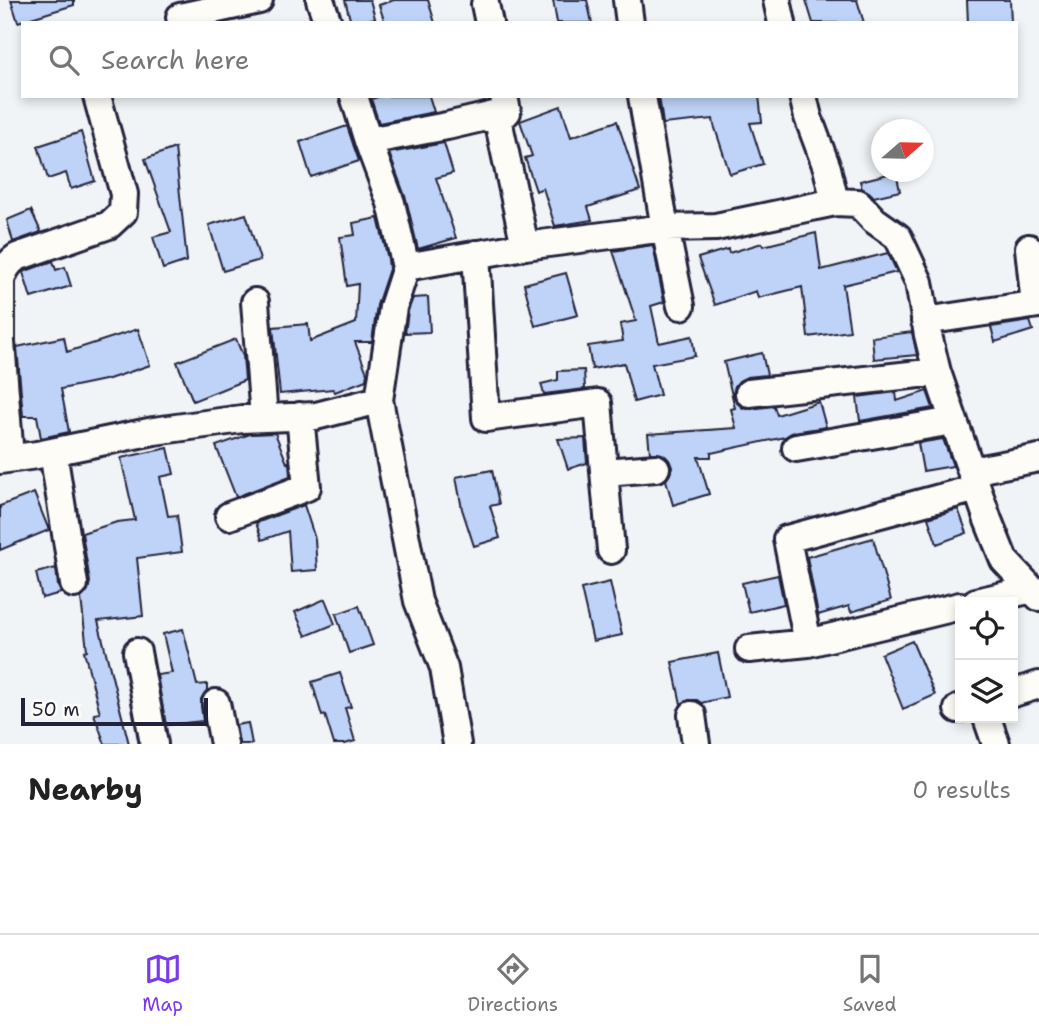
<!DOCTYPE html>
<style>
:root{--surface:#fff;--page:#f6f6f6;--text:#222;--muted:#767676;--line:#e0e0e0;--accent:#7c3aed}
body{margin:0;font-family:"Shantell Sans",sans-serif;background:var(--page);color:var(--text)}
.controls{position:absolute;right:21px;bottom:21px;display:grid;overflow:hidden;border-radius:0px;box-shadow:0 4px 10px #0003}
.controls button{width:63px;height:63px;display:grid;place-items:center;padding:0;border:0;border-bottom:2px solid var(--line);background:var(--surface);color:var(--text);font:35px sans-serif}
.compass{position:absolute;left:871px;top:119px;width:63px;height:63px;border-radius:50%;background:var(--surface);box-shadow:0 4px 10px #0003;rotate:70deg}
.scale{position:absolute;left:21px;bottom:18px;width:187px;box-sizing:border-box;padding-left:7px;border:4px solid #22223b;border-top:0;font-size:19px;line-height:24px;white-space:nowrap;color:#22223b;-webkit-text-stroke:5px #fdfcf7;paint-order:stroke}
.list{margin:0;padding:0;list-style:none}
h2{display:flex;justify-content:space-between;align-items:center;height:91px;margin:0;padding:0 28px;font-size:30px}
h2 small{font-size:23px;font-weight:400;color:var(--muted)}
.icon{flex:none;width:38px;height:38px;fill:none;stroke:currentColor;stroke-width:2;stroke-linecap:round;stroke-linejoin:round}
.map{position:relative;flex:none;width:1039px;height:744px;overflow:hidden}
.search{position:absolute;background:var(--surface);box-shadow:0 4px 10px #0003;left:21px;right:21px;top:21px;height:77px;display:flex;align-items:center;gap:18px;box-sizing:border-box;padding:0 24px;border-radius:0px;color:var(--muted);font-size:26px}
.sheet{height:189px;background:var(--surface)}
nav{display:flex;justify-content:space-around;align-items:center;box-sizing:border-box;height:98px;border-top:2px solid var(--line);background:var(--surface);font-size:19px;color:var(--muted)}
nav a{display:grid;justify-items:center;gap:4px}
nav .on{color:var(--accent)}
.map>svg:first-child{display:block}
.building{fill:#bed3f7;stroke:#22223b;stroke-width:2}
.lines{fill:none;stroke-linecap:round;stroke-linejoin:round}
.minor-casing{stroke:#22223b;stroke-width:32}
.minor{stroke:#fdfcf7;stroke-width:26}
</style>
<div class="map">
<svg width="1039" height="744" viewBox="0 0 1039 744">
<rect width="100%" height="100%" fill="#f0f4f7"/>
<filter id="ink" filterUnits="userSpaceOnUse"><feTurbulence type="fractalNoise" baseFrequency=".0143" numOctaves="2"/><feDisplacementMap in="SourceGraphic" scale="14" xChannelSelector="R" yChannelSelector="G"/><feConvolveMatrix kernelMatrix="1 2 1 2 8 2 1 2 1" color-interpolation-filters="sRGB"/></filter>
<g filter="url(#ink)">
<path class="building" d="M11,0H74V5L18,22Z
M345,0H370L375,18L358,23H351Z
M394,0H428L435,23H385L379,5Z
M553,0H587L592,23H557Z
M806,0H857L864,23H813Z
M967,0H1010L1011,23H968Z
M381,96H429L434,112L379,123L371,99Z
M659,96H759L762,122L750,123L763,164L730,174L714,125L713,119L663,124Z
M561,106L571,137L617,121L640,190L588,207L592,220L555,226L543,188L536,191L525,158L532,156L520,121Z
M347,126L359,161L311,177L300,142Z
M81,132L95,181L71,189L66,173L48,179L38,146Z
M444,143L453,173L436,178L456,238L418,249L406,199L389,153Z
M175,148L187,261L163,269L153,237L171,232L145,159Z
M896,172L900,191L874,197L869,192L862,189L860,181Z
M31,210L41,232L13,242L7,220Z
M246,214L260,260L223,271L209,225Z
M378,218L388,259L389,269L377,305L372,342H355L367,373L366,380L335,392L333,389L280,394L273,327L308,324L310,341L356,323L358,284L347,286L340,237L355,235L353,223Z
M816,233L821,270L888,253L897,272L843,285L850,331L808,337L802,287L758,298L756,291L715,305L698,258L728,249L729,253L762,243L763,246Z
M653,245L664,302L651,306L659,343L692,336L695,356L652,364L660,395L634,402L624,363L592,369L588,346L623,341L620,324L636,321L613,251Z
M53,261L56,270L65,267L71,286L31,298L23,272Z
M566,273L578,315L535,326L524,284Z
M428,297L430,332L405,333L408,311L413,298Z
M1030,321L1033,330L995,342L991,327Z
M138,329L150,365L109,379L61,389L69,432L41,438L37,416H23L17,347L64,337L67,352Z
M912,332L917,355L874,359L872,337Z
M236,339L243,356L245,380L193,401L177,362Z
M762,353L767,375L747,377L739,381L735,386L733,394L737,403L743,408L750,409L774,406L777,415L819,402L826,427L793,432L785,437L711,453V457H698L709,494L673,505L666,480L670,474L672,467L669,460L662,454L650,453L648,434L736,428L731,409L735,408L724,362Z
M584,370L585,389L544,394L541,384L558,380V371Z
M927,391L933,408L860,421L857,397L896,392L897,401Z
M275,433L287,463L289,462L290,476L236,497L216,446L250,434Z
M585,438L587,463L568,469L558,439Z
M943,439L953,466L923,471L918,443Z
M168,448L174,474L160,477L168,516L177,515L182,552L137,558L143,616L98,621L129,744H105L94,714L100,713L84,651L87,650L81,598L88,590L90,582L82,533L117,522L135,520L121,458Z
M492,470L499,504L490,506L500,538L474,546L462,509L456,477Z
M34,493L49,530L0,550V506Z
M304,505L315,539L317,570L291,572L288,531L262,540L256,523Z
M958,509L967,533L937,544L928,518Z
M873,538L891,600L851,612L849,606L818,615L807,557Z
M56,568L58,586L61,593L42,598L36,573Z
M778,575L784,604L749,612L742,583Z
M610,582L622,635L593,641L581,589Z
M325,599L335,624L306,636L295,612Z
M359,606L373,645L349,653L336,614Z
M183,629L197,685L207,684V690L201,699V706L203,721L166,725L157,675L172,673L163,634Z
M912,641L935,695L903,709L881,654Z
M718,653L727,697L701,703L697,700H689L681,704L672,662Z
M340,673L351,707L345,708L355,741L345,744H334L325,715L322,716L312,682Z
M248,723L252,744H239L236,725Z"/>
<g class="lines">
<defs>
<path id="minor" d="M320,0L328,23
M627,0L630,23
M777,0L782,23
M485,4L489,23
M180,17L259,0
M354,96L368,141L391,203L406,267
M642,96L665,228L681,306
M803,96L808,117L827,168L835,202L858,203L874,220L898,237L919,282L928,335L937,372L988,520L1004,560L1039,597
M497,115L525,246
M368,141L447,126L507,112L504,96
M1029,248L1035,304
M476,254L486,418L598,403L611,550
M255,302L264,418
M925,321L1039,304
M749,393L937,372
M379,400L418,601L444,668L457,744
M796,448L953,421
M53,452L74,584
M10,458L1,342V281C3,271 8,263 17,257L109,225L123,212L124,194L97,96
M0,460L37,455L154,431L242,419L316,416L379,400L393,307L406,267L525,246L665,228L716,227L835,202
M971,471L1039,458
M604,472L656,468
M229,516L307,487L300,416
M976,602L1033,589
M808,643L787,539L977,488
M749,649L808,643L960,606
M137,652L154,744
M1013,693L1039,685
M216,703L224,744
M958,709L960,708
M692,715L696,744
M987,718L996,744"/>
</defs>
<use href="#minor" class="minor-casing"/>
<use href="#minor" class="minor"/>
</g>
</g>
</svg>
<div class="controls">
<button><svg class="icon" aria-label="locate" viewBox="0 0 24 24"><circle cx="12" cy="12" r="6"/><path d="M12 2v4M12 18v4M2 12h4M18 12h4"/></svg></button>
<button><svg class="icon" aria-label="layers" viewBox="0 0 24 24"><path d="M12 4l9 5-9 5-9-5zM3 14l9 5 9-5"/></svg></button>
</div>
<svg class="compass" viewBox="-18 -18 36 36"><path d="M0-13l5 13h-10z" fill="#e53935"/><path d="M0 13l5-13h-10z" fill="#767676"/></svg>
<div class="scale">50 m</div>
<div class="search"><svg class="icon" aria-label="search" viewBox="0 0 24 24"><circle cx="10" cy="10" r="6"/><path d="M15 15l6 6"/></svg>Search here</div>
</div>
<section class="sheet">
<h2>Nearby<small>0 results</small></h2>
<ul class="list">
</ul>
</section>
<nav>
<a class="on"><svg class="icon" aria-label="map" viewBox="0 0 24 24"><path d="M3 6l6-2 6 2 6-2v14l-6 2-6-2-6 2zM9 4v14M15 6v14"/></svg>Map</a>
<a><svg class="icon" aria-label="directions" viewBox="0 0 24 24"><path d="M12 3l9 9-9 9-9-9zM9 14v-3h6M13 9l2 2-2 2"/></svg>Directions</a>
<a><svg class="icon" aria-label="saved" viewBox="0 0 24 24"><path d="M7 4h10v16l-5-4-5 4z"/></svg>Saved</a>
</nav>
